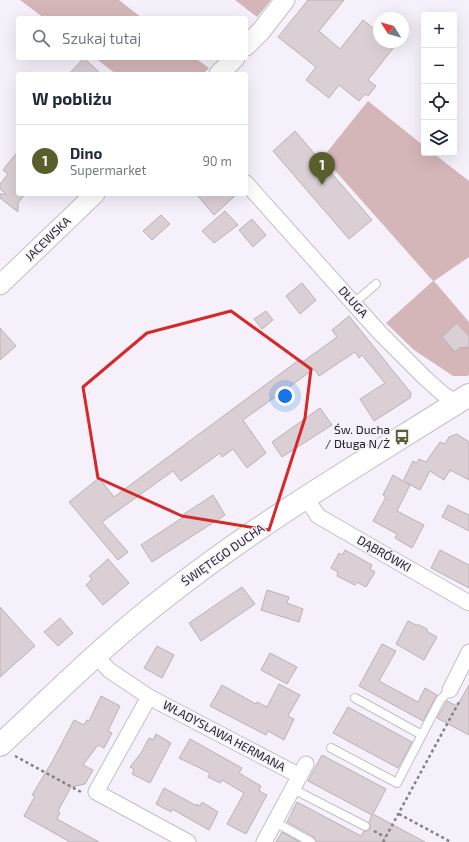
<!DOCTYPE html>
<html lang="pl">
<meta charset="utf-8">
<style>
:root{--surface:#fff;--page:#f2f2f3;--text:#1f2937;--muted:#747a83;--line:#e0e1e3;--accent:#5a5e2c}
body{margin:0;font-family:"Exo 2",sans-serif;background:var(--page);color:var(--text)}
.controls{position:absolute;right:12px;top:12px;display:grid;overflow:hidden;border-radius:4px;box-shadow:0 4px 16px #0002}
.controls button{width:36px;height:36px;display:grid;place-items:center;padding:0;border:0;border-bottom:1px solid var(--line);background:var(--surface);color:var(--text);font:20px sans-serif}
.compass{position:absolute;left:373px;top:12px;width:36px;height:36px;border-radius:50%;background:var(--surface);box-shadow:0 4px 16px #0002;rotate:307deg}
.you{position:absolute;left:285px;top:396px;width:14px;height:14px;margin:-10px;border:3px solid #fff;border-radius:50%;background:#1a73e8;box-shadow:0 0 0 6px #1a73e833}
.badge{display:grid;place-items:center;width:26px;height:26px;border-radius:50%;background:var(--accent);color:#fff;font-size:13px;font-weight:700}
.pin{position:absolute;translate:-50% -33px;filter:drop-shadow(0 1px 2px #0008)}
.pin::after{content:'';position:absolute;top:21px;width:14px;height:12px;background:inherit;clip-path:polygon(0 0,100% 0,50% 100%)}
.list{margin:0;padding:0;list-style:none}
h2{display:flex;justify-content:space-between;align-items:center;height:52px;margin:0;padding:0 16px;font-size:17px}
h2 small{font-size:13px;font-weight:400;color:var(--muted)}
.list li{display:grid;grid-template-columns:26px 1fr auto;gap:12px;align-items:center;box-sizing:border-box;height:72px;padding:0 16px;border-top:1px solid var(--line)}
.list b{display:block;font-size:15px;white-space:nowrap}
.list p{margin:0;font-size:13px;white-space:nowrap;color:var(--muted)}
.list em{font-size:13px;font-style:normal;color:var(--muted)}
.icon{flex:none;width:22px;height:22px;fill:none;stroke:currentColor;stroke-width:2;stroke-linecap:round;stroke-linejoin:round}
.map{position:relative;flex:none;width:469px;height:842px;overflow:hidden}
.search{position:absolute;background:var(--surface);box-shadow:0 4px 16px #0002;left:16px;top:16px;width:232px;height:44px;display:flex;align-items:center;gap:10px;box-sizing:border-box;padding:0 14px;border-radius:4px;color:var(--muted);font-size:15px}
.panel{position:absolute;background:var(--surface);box-shadow:0 4px 16px #0002;left:16px;top:72px;width:232px;height:124px;border-radius:4px}
.map>svg:first-child{display:block}
.green{fill:#d5b6b8}
.building{fill:#d9cfd5;stroke:#bbb1b7}
.lines{fill:none;stroke-linecap:round;stroke-linejoin:round}
.service-casing{stroke:#c3bec7;stroke-width:10}
.minor-casing{stroke:#c3bec7;stroke-width:17}
.tertiary-casing{stroke:#c3bec7;stroke-width:21}
.secondary-casing{stroke:#c3bec7;stroke-width:24}
.path{stroke:#838086;stroke-width:2.5;stroke-dasharray:3 3;stroke-linecap:butt}
.service{stroke:#fff;stroke-width:8}
.minor{stroke:#fff;stroke-width:15}
.tertiary{stroke:#fff;stroke-width:19}
.secondary{stroke:#fff;stroke-width:22}
.marked{fill:none;stroke:#d62828;stroke-width:3;stroke-linejoin:round}
.labels{text-anchor:middle;stroke-width:3;stroke-linejoin:round;paint-order:stroke}
.street-label{font-size:12px;fill:#252427;stroke:#f5f0fa}
.poi-label{font-size:12px;fill:#252427;stroke:#f5f0fa;text-anchor:end}
</style>
<div class="map">
<svg width="469" height="842" viewBox="0 0 469 842">
<rect width="100%" height="100%" fill="#f5f0fa"/>
<path class="green" d="M20,0H119L142,18H44Z
M235,0H271L257,17Z
M95,58H195L209,68L203,74H116Z
M368,101L424,146V153H433L469,181V257L434,281L469,322V375L467,376H453L414,350L386,323L433,281L323,157Z"/>
<path class="building" d="M308,0H344L319,31L340,49L363,20L379,33V42H398L368,80L376,86L368,96L365,94L359,101L339,85L329,98L306,80L316,67L278,37Z
M84,58L101,74H69Z
M295,131L372,220L349,239L273,151Z
M18,151V194H25L18,203V212L0,198V194H6L0,189V184L8,174L3,170Z
M196,194H237L214,215Z
M225,211L238,225L214,243L202,231Z
M161,215L170,224L152,240L143,231Z
M252,219L266,235L253,247L239,230Z
M302,283L316,300L300,314L286,296Z
M266,311L273,320L262,329L254,319Z
M349,316L411,393L410,398L374,421L360,399L385,383L362,355L359,358L355,352L319,376L314,369L243,420L266,453L247,468L233,449L222,457L220,453L181,481L173,471L102,522L128,552L118,560L69,502L99,478L114,497L299,360L301,363L337,337L332,330Z
M457,323L469,336V347L459,348L455,352L442,337Z
M0,328L16,346L0,360Z
M320,408L332,425L282,457L272,442Z
M457,434L469,442V480L450,470L444,480L430,471L420,490L405,482L410,485L397,511L424,525L412,548L395,538L397,534L373,521L386,497L383,495L393,475L403,481L413,461L417,463L419,459L426,462L440,442L445,444L449,437Z
M213,495L225,515L152,562L141,545L185,516L184,514Z
M448,505L469,515V531L442,517Z
M345,550L372,565L370,569L375,572L366,587L357,582L355,585L337,576L338,572L331,568L339,553L342,555Z
M440,550L469,565V588L431,568Z
M108,559L129,583L103,605L86,585L92,579L89,576Z
M242,587L255,604L201,641L189,623Z
M267,590L289,597L287,603L303,609L299,622L261,610Z
M0,607L35,646L0,677Z
M60,618L73,633L58,646L44,632Z
M408,621L416,625H419L427,629L428,632L437,637L424,660L396,644Z
M382,644L396,651L379,681L418,702L425,688L437,695L423,721L359,686Z
M157,646L174,655L162,678L144,668Z
M270,653L297,667L287,684L261,670Z
M279,684L300,695L288,716L294,719L284,740L268,731L266,735L210,706L222,685L256,704L257,702L267,707Z
M469,685V735L437,718L447,701L457,706Z
M101,696L120,706L108,731L112,733L104,748L98,745L83,765L93,770L85,784L71,787L58,811L60,813L57,819L99,842H70L24,816L35,796L32,795L52,762L74,720L84,725L87,720L89,721Z
M348,707L412,742L398,768L333,733Z
M156,734L171,743L150,783L132,774L134,769L130,767L141,753L149,738L153,740Z
M190,739L242,768L239,773L261,786L259,791L267,795L246,834L227,824L244,793L222,780L220,783L208,777L210,773L179,758Z
M322,755L386,789L373,814L425,842H316L314,837L287,822L297,802L361,836L364,831H368L370,829V825L369,822L372,815L308,781Z
M164,788L197,806V804L200,806L202,802L218,812L209,830L172,809L171,812L156,804Z
M282,832L300,842H276Z"/>
<g class="lines">
<defs>
<path id="service" d="M354,303L376,284
M355,698L422,735
M331,748L397,783L440,700L450,690
M293,789L365,826
M275,822L311,842"/>
<path id="minor" d="M246,183L379,332L424,377L444,395L457,402
M306,498L318,516L469,603
M96,656L109,670L149,697L300,776
M450,690L469,652
M149,697L96,792L188,842
M264,842L306,764"/>
<path id="tertiary" d="M246,46L261,31L285,0
M219,74L235,58
M0,285L95,194"/>
<path id="secondary" d="M0,745C55,694 109,640 169,594C263,520 368,459 469,395"/>
</defs>
<use href="#service" class="service-casing"/>
<use href="#minor" class="minor-casing"/>
<use href="#tertiary" class="tertiary-casing"/>
<use href="#secondary" class="secondary-casing"/>
<path class="path" d="M15,756L81,792
M399,814L451,842
M374,831L385,837
M383,842L459,702"/>
<use href="#service" class="service"/>
<use href="#minor" class="minor"/>
<use href="#tertiary" class="tertiary"/>
<use href="#secondary" class="secondary"/>
</g>
<path class="marked" d="M231,311L311,369L305,418L269,530L182,516L98,478L83,387L147,333Z"/>
<defs>
<symbol id="bus-bare" viewBox="-9 -9 18 18"><path d="M-5-6H5V4H4V6H2V4H-2V6H-4V4H-5ZM-3.5-4V0h7V-4ZM-3.5 1.2v1.5H-2V1.2ZM2 1.2v1.5H3.5V1.2Z" fill="#5a5e2c" stroke="#f5f0fa" stroke-width="2.5" paint-order="stroke"/></symbol>
</defs>
<g fill-rule="evenodd">
<use href="#bus-bare" x="391" y="426" width="22" height="22"/>
</g>
<g class="labels">
<g class="street-label">
<text transform="translate(48 239) rotate(-44)" y="4">JACEWSKA</text>
<text transform="translate(353 302) rotate(48)" y="4">DŁUGA</text>
<text transform="translate(384 554) rotate(30)" y="4">DĄBRÓWKI</text>
<text transform="translate(223 555) rotate(-35)" y="4">ŚWIĘTEGO DUCHA</text>
<text transform="translate(224 736) rotate(28)" y="4">WŁADYSŁAWA HERMANA</text>
</g>
<g class="poi-label">
<text x="390" y="434">Św. Ducha<tspan x="390" dy="14">/ Długa N/Ż</tspan></text>
</g>
</g>
</svg>
<div class="controls">
<button>+</button>
<button>−</button>
<button><svg class="icon" aria-label="locate" viewBox="0 0 24 24"><circle cx="12" cy="12" r="6"/><path d="M12 2v4M12 18v4M2 12h4M18 12h4"/></svg></button>
<button><svg class="icon" aria-label="layers" viewBox="0 0 24 24"><path d="M12 4l9 5-9 5-9-5zM3 14l9 5 9-5"/></svg></button>
</div>
<svg class="compass" viewBox="-18 -18 36 36"><path d="M0-13l5 13h-10z" fill="#e53935"/><path d="M0 13l5-13h-10z" fill="#747a83"/></svg>
<div class="you"></div>
<div class="pin badge" style="left:322px;top:185px">1</div>
<div class="search"><svg class="icon" aria-label="search" viewBox="0 0 24 24"><circle cx="10" cy="10" r="6"/><path d="M15 15l6 6"/></svg>Szukaj tutaj</div>
<section class="panel">
<h2>W pobliżu<small></small></h2>
<ul class="list">
<li><span class="badge">1</span><div><b>Dino</b><p>Supermarket</p></div><em>90 m</em></li>
</ul>
</section>
</div>
